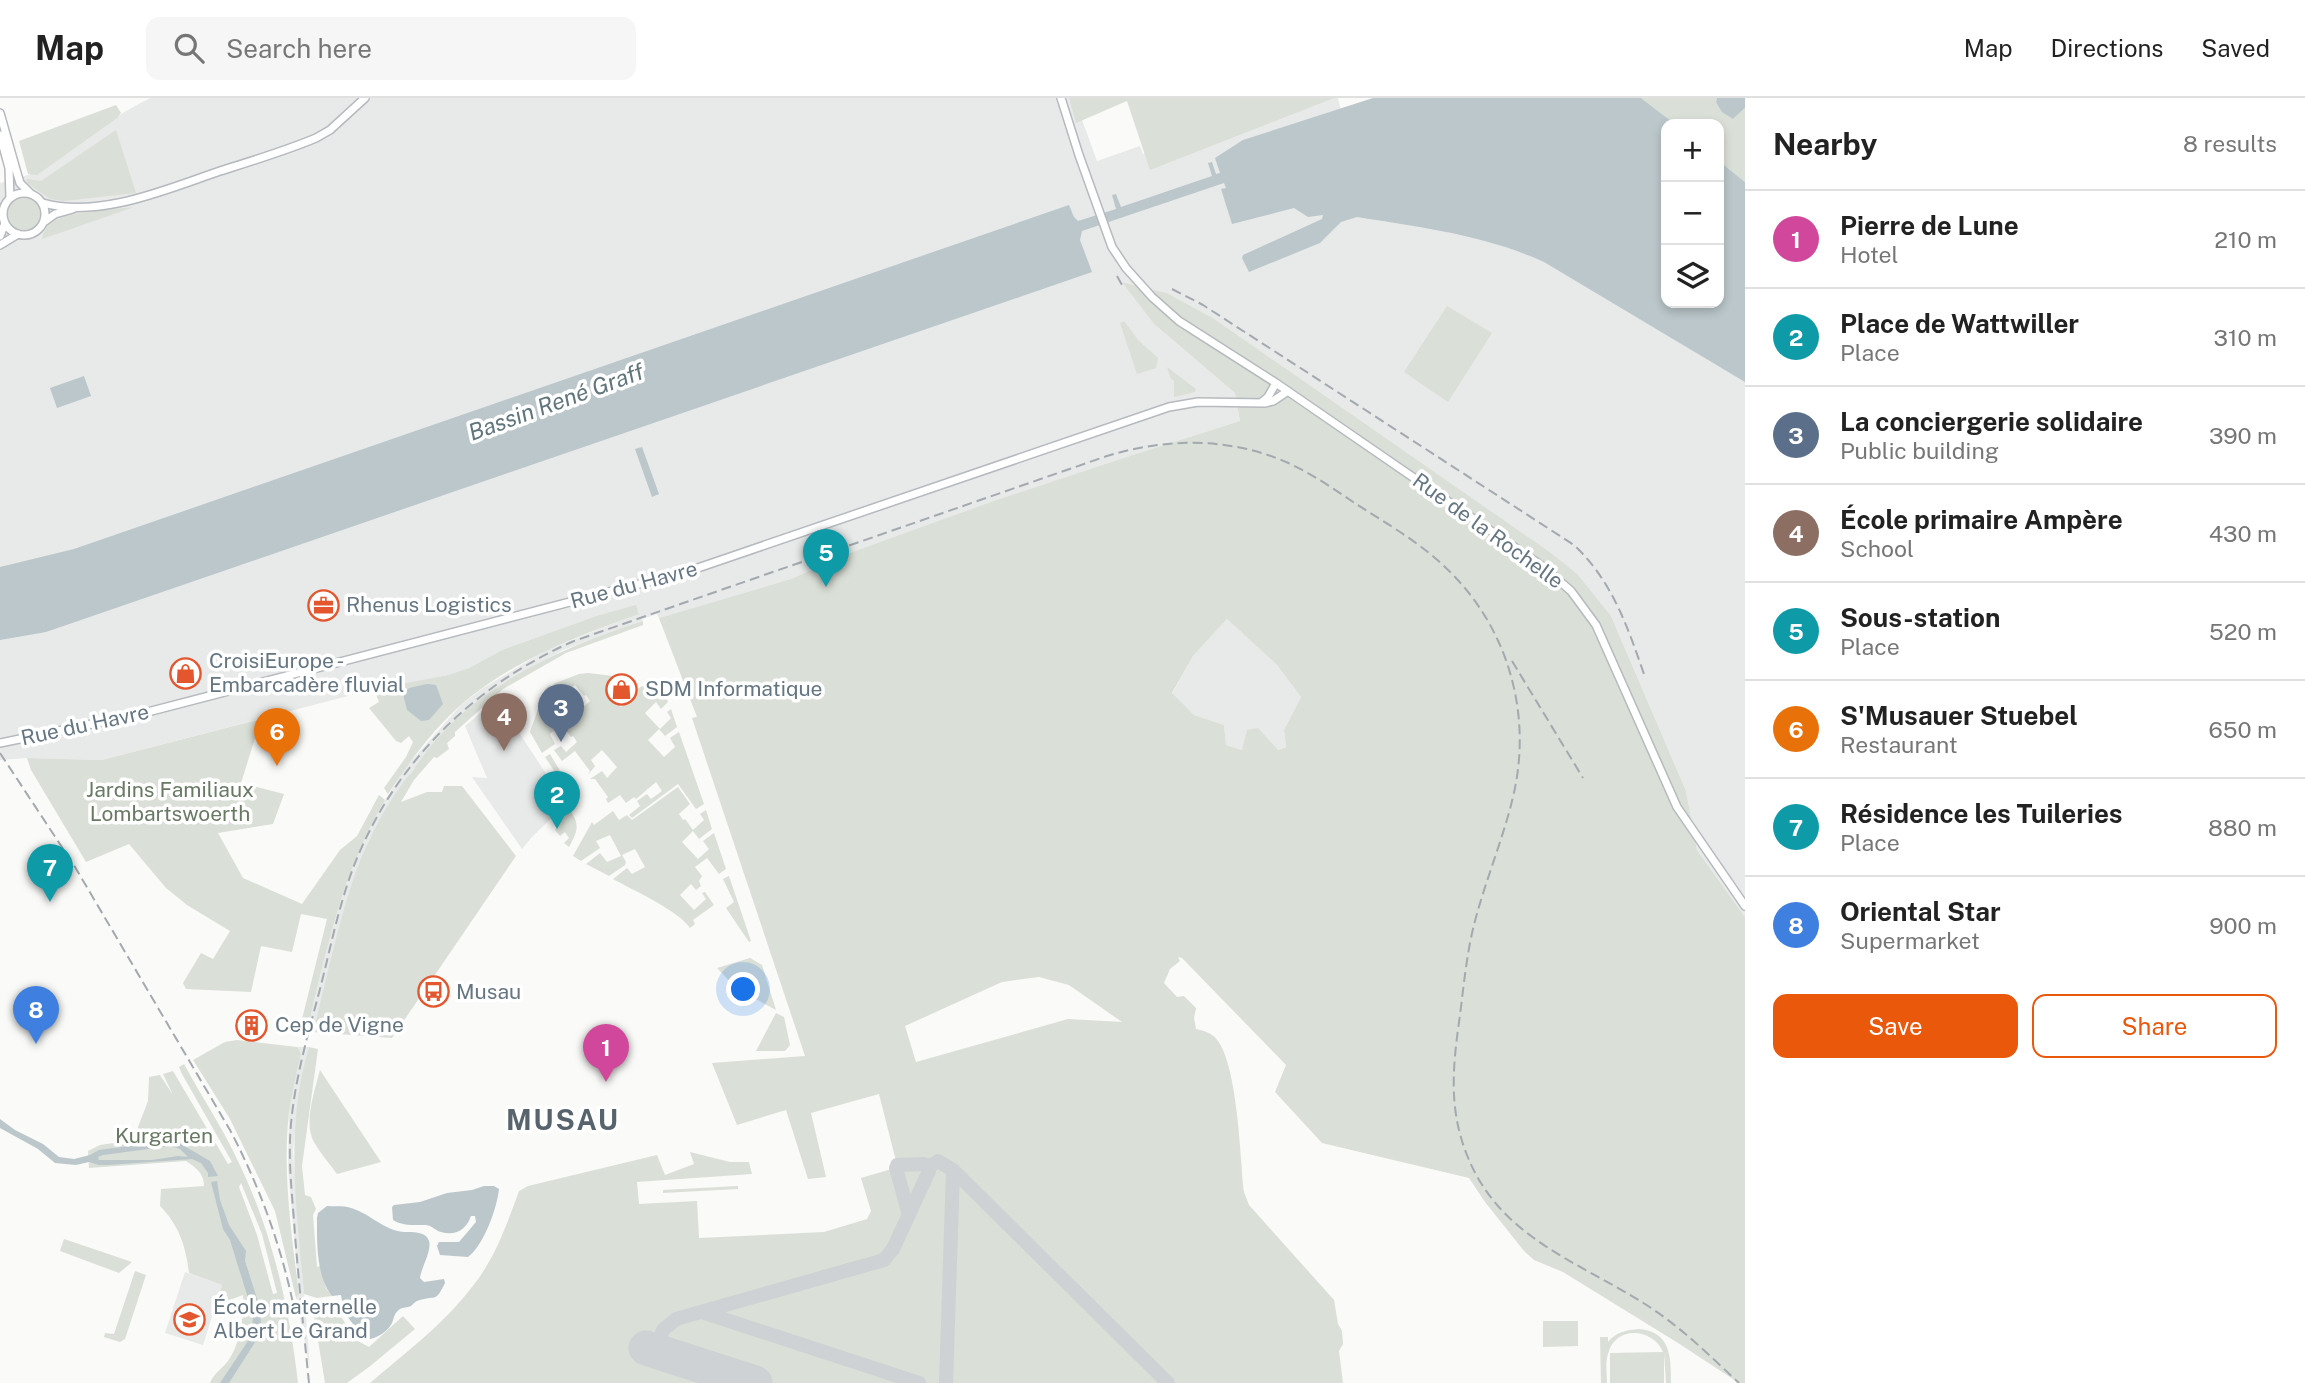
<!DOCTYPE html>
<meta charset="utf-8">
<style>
:root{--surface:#fff;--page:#f6f6f6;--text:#222;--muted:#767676;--line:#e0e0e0;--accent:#ea580c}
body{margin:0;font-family:"Public Sans",sans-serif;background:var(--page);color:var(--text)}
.controls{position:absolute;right:21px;top:21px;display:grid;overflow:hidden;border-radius:14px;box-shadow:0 4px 10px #0003}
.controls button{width:63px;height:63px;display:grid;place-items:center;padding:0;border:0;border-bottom:2px solid var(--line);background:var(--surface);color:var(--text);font:35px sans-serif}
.you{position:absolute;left:744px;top:892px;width:24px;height:24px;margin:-18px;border:5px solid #fff;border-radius:50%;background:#1a73e8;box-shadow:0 0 0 10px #1a73e833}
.badge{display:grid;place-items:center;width:46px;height:46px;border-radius:50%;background:var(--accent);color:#fff;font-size:23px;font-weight:700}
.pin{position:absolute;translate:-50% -58px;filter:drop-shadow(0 2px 4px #0008)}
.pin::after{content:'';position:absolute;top:37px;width:24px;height:21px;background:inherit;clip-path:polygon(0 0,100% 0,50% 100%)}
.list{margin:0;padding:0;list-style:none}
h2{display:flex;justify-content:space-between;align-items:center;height:91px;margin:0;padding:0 28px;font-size:30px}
h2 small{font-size:23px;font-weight:400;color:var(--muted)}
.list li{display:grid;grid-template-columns:46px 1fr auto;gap:21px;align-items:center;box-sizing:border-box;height:98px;padding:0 28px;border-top:2px solid var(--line)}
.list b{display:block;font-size:26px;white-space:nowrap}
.list p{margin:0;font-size:23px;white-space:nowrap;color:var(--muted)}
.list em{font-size:23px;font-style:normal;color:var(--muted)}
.actions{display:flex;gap:14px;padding:21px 28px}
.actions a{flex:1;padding:16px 0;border:2px solid var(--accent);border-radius:14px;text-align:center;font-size:24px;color:var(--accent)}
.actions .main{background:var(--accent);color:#fff}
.icon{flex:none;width:38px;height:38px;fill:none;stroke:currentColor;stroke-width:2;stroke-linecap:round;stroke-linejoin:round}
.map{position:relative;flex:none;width:1745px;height:1285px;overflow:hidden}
header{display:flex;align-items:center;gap:42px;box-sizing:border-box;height:98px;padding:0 35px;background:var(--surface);border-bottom:2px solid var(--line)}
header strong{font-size:33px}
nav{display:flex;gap:38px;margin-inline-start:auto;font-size:24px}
.search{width:490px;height:63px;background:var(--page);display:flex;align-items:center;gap:18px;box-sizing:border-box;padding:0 24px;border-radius:14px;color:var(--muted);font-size:26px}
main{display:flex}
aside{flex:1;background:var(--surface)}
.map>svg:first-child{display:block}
.built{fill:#e8e9e9}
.green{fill:#dadfd7;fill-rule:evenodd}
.water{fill:#bbc7cb;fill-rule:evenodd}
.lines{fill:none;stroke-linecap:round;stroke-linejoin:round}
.taxiway{stroke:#ced2d4;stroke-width:14}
.runway{stroke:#ced2d4;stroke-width:35}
.major-casing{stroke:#b5babe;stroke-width:10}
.major{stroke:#fff;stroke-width:7}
.rail{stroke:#a2aab0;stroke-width:2;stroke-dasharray:10 5;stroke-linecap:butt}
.labels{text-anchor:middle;stroke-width:7;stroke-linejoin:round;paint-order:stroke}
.street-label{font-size:21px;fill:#657683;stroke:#fff}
.poi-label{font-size:21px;fill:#657683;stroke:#fff;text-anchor:start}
.park-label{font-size:21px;fill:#687a64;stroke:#fff}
.water-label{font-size:23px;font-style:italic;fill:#60757c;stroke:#fff}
.district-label{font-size:28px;font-weight:bold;letter-spacing:2px;fill:#57646e;stroke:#fff}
</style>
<header>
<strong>Map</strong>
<div class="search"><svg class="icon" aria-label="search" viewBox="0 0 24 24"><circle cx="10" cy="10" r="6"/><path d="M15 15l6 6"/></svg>Search here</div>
<nav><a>Map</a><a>Directions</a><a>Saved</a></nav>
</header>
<main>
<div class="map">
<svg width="1745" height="1285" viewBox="0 0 1745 1285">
<rect width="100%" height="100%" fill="#fafaf8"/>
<path class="built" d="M150,0H1074L1097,63L1140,48L1143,56L1307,0H1338L1341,12L1666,205L1745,233V819L1697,752L1686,693L1611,518L1547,452L1213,220L1167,195L1123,184L1154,226L1235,295L1240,323L1145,353L847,456L791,481L659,520L657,516L642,521L643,523L563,552L502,586L471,609L441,638L424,656L390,705L369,742L353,783L313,934H307L333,824L359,749L370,726L406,669L461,607L483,590L545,553L639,515L636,508L596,518L502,552L469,570L448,577L402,587H390L102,662L27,660L0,662V85L35,75L126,13Z
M1227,521L1277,567L1301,599L1284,632L1286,649L1277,652H1242L1226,647L1224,627L1194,617L1172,596L1193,558Z
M497,601L562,700L560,712L532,739L522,751L472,679L487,680L465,628Z
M297,949H309L298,1001L293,1054L310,1270L296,1200L299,1197L288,1070L289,1017Z
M185,1174L222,1187L203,1247L165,1235Z"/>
<path class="green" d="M1069,0H1334L1150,72L1127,3L1076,25Z
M1641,0H1717L1716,4L1733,21L1745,10V84L1719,63V26H1675Z
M116,7L121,15L117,20L37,77L28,76L19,43Z
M116,32L136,95L64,103L50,101L27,85V81L41,83Z
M8 116a16 16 0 1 1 32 0a16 16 0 1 1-32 0Z
M134,109L42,141C43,134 47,127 54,123C69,114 115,111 134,109Z
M1122,184L1167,195L1213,220L1547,452L1577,476L1611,518L1686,693L1697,752L1745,819V1285H1739L1678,1245L1563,1174L1534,1162L1524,1153L1485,1104L1469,1080L1322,1045L1275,994L1286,967L1182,860L1178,859L1180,863L1170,871L1164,885L1177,899L1184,898L1196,910L1194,920L1196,931C1201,932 1208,934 1212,937C1238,954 1240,1062 1244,1094L1249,1107L1334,1202L1338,1226L1342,1233L1343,1246L1339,1253L1343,1285H370C405,1255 444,1226 472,1189C495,1161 507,1126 519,1093L528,1088L657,1057L665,1077L694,1066L690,1054L730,1064H749L752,1076L637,1084L639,1106L697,1103L699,1140L824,1134L867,1121L871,1113L861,1080L895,1070L897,1067L879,996L811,1015L826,1079L808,1081L786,1012L737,1027L712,965L805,958L692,620L697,619L659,520L791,481L847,456L994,403L1145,353L1240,323L1235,295L1154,226ZM1227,521L1277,567L1301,599L1284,632L1286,649L1278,652L1258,630L1247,632L1242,652L1226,647L1224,627L1194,617L1172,595L1193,558ZM1039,879L1069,887L1122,924L1068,921L916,964L905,928L1002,884Z
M1447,208L1492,235L1448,304L1404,274Z
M1124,223L1138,242L1158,260L1156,270L1137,276L1120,225Z
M1167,269L1196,291L1195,294L1174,299V283L1171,281Z
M636,507L639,516C577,538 514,562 463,605C434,630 410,663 388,696L384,690L406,659L413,644L409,638L401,645L396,643L369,610L379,604L375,594L390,587L402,586L448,577L469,570L502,552L596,518Z
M643,523V527L566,555L503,591L455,634V638L447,645L449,651L437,660L434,659L414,682L401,704L427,694H442L444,688H462L516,758L392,940L313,934C326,884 336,834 352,785C363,751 381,715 402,686C406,680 412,675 415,669C467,591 557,551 643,523Z
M588,575L613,578L618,582L607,593L621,609L633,598L629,592L632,590L634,593L646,586L652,599L664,591L668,604L661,611L656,604L645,615L660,631L671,620L667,614L671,611L677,629L665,638L659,631L648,642L664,659L675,649L670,640L679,634L704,706L696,711L678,686L632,720L629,717L640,708L637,703L647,696L651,701L662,693L656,684L636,701L634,699L626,705L620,697L608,705L606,701L608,699L595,681H590L602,673L607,680L617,669L602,652L591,662L595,668L588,677L590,673L575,653L562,663L554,652L561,648L566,654L577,644L573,638L571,639L561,626L550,636L555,646L542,655L530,634L545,591L550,587L569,609L575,608L579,613L590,603L586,597L584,598L575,587L564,597L553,586L579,576Z
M261,621L241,685L284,696L273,726L218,735L243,780L302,806L340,752L357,738L379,697L385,702C342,773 326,854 307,934L299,933L327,821L301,816L292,854L261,848L251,894L186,891L183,885L201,855L213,861L230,833L187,807L166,790L129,746L86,764L31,672L27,660L102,662Z
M550,656L569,688L574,687L567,692L545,659Z
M678,689L690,706L679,716L683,722L685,721L693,732L704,722L700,716L706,712L712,731L699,741L693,733L682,744L698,761L709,751L703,743L714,735L726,771L719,776L707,760L695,769L702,778L699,783L701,788L696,792L691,786L680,797L694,812L706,801L702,795L705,794L714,807L693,822L695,826L690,830C679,813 633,792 613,781L627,770L632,776L645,769L635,751L622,757L626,764L625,767L609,778L586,766L600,755L607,764L621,758L610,737L596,743L600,750L581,763L573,758L592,724L594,727L613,713L619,722L627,717L632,722Z
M566,705C578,725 581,727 569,749L564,745L569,740L565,734L560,738L555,732L565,718L561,713Z
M729,778L751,843L749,844L726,810L734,804L723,781Z
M750,860L762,867L776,912L737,891L717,870Z
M776,915L784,919L790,947L785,953H756Z
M237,942L297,949L301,956C296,976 292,995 289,1015C282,1074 292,1138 299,1197L296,1200L275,1113L230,1021L193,962L225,944Z
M309,949L318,951L302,1068L305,1097L311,1099L316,1111L313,1117L317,1169L320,1168L326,1190L332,1198L317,1200L304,1196C297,1112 284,1032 309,949Z
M184,966C200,996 221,1027 236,1059C271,1130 289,1206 298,1285H210C214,1275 222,1271 228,1263C241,1244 244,1219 243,1197L216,1207L222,1187L189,1175C186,1149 179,1127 160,1108L161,1091L204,1088C204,1075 196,1070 186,1063L89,1070L88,1053L100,1047L133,1042L148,1003L149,979L160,977L173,997L163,976L173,973L228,1066L232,1064L182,976L179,969ZM241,1085L262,1136L277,1195L273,1196L257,1137L239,1089Z
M320,972L381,1064L337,1076C330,1066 320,1055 314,1044C303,1025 315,992 320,972Z
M738,1088V1091L663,1095V1092Z
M64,1141L132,1164L119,1175L60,1153Z
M135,1173L146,1177L125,1241L120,1244L104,1239L105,1235L114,1236Z
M331,1203L356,1242L369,1249L403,1218L415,1231L369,1269L347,1285H325L312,1206Z
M1543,1223H1578V1248L1543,1249Z
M1639,1231C1671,1234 1671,1259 1671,1285H1666L1664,1255V1285H1610V1255L1663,1254C1653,1230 1615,1227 1608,1256C1605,1265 1607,1276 1607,1285H1601L1600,1239H1608V1244C1616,1234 1626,1232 1639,1231Z"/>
<path class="water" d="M1373,0H1641L1675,26H1666V205H1719V63L1745,84V284L1544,164C1485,137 1420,129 1357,119L1341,124L1320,145L1249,174L1242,160L1243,157L1322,121L1323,117L1308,119L1294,110L1232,126L1221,91L1226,90L1224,85L1082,133L1080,142L1092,174L46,534L0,542V469L74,451L1069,107L1074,119L1078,123L1116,111L1112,97L1116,96L1121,109L1212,78L1208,65L1212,64L1216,76L1220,75L1215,60L1243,42Z
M1717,0H1745V10L1733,21L1722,14L1716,4Z
M84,278L91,298L57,310L50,290Z
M642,349L659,396L652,399L635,351Z
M427,586L436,587L443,606L429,622L421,623L407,612L403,596L409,590Z
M0,1021L15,1032L43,1046L59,1059L74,1061L90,1057L99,1052L174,1042L210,1063L218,1078L208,1079V1075L201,1065L192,1061L108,1067H99L89,1064L76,1067L55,1065L38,1051L0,1030ZM171,1048L180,1051L188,1059L178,1058L152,1062H99L98,1059L103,1057Z
M217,1083L220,1102L229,1127L246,1153L245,1163L260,1210L261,1227L259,1238L229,1285H220L252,1237L253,1216L230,1142L223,1131L211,1084Z
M484,1088H494L499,1091C497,1110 484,1147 468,1159L440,1157L437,1148L439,1144H459L476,1124L475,1118H471C466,1132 456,1138 441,1134C434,1132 432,1127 425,1127C415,1127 402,1128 393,1122L392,1109L394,1107L420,1104L447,1095L472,1092Z
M327,1108C336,1109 345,1107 354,1111C371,1117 384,1132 404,1134C412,1134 426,1133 429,1143C432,1153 421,1170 420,1180L424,1184L444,1181L445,1185C435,1205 437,1197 420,1202C417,1202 413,1206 411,1208C407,1210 403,1209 400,1211C394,1215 394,1220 392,1225C388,1234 373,1243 364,1241L344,1214L341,1197L332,1198C316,1178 317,1144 317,1120L318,1115Z"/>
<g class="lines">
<path class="taxiway" d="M929,1069L938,1063L953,1072L1168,1285
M896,1070L909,1117
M702,1214L919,1285
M656,1253L663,1232L676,1221L884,1162L893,1151L929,1073V1069L924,1066L897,1067
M946,1285L953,1072"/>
<path class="runway" d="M646,1250L755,1285"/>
<defs>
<path id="major" d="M1061,0L1079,57L1112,149L1126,170L1152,199L1179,223L1276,285L1542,468L1571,493L1596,527L1677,709L1745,808
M0,15L17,75L20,85L30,95
M0,37L9,70L10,100
M3 116a21 21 0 1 1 42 0a21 21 0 1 1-42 0Z
M43,105C99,121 167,91 220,73C252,63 285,53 316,40L330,32L365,0
M44,124L55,116L73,111
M0,138L5,125
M0,147L18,136
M1262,304L1268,299L1276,285
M0,645L140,616L689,473L1169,309L1198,304L1265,305L1273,303L1288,293"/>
</defs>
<use href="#major" class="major-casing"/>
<use href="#major" class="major"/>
<path class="rail" d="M1117,178L1122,187
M1172,191L1203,207L1574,447C1613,484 1628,530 1645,579
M1512,563L1583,680
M0,655L75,769L230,1032C259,1087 280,1145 293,1205
M309,1285C304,1236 299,1186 295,1137C293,1105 289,1074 290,1042C292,990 307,940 320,891C330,852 338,811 352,773C391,668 473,587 574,543L1107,358C1165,340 1229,339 1286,364C1311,375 1334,391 1356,406C1386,425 1419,444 1445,469C1508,528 1533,616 1513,699C1503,741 1486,781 1475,823C1467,853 1464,885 1460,917C1453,966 1448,1010 1467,1057C1499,1139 1577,1163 1645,1206C1680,1228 1709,1257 1739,1285"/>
</g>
<defs>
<symbol id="office-ring" viewBox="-11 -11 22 22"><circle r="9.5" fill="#fff" stroke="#e4572e" stroke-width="1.5"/><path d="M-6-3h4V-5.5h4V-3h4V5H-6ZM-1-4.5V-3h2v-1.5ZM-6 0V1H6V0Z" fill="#e4572e"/></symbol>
<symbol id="shop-ring" viewBox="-11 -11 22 22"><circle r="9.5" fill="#fff" stroke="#e4572e" stroke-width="1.5"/><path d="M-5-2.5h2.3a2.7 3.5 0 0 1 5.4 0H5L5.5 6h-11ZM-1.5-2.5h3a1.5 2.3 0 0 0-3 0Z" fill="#e4572e"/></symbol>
<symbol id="bus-ring" viewBox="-11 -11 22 22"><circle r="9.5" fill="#fff" stroke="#e4572e" stroke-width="1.5"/><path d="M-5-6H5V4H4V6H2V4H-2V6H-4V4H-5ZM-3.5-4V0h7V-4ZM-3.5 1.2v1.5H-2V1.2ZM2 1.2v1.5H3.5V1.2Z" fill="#e4572e"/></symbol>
<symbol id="building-ring" viewBox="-11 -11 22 22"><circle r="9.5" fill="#fff" stroke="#e4572e" stroke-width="1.5"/><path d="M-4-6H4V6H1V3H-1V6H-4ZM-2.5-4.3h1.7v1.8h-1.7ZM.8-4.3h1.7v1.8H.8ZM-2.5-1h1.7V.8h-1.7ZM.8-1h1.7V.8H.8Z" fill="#e4572e"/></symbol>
<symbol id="school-ring" viewBox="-11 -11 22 22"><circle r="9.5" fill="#fff" stroke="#e4572e" stroke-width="1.5"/><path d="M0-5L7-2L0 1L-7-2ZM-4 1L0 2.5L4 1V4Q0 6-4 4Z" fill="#e4572e"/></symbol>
</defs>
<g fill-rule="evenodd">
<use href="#office-ring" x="306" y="490" width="35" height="35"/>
<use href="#shop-ring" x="168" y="558" width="35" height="35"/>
<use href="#shop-ring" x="604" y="574" width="35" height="35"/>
<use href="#bus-ring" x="416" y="876" width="35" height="35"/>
<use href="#building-ring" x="234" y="910" width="35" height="35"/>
<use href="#school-ring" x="172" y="1204" width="35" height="35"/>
</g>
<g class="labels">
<g class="street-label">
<text transform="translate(1488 433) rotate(36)" y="7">Rue de la Rochelle</text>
<text transform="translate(634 487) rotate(-15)" y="7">Rue du Havre</text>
<text transform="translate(85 627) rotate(-12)" y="7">Rue du Havre</text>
</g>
<g class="poi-label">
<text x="346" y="514">Rhenus Logistics</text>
<text x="209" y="570">CroisiEurope -<tspan x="209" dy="24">Embarcadère fluvial</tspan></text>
<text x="645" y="598">SDM Informatique</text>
<text x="456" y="901">Musau</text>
<text x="275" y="934">Cep de Vigne</text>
<text x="213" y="1216">École maternelle<tspan x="213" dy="24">Albert Le Grand</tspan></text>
</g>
<g class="park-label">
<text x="170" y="699">Jardins Familiaux<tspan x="170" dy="24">Lombartswoerth</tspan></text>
<text x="164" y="1045">Kurgarten</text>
</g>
<g class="water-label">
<text transform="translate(556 304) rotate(-20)" y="8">Bassin René Graff</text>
</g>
<g class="district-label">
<text x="563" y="1032">MUSAU</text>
</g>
</g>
</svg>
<div class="controls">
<button>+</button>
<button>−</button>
<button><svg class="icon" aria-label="layers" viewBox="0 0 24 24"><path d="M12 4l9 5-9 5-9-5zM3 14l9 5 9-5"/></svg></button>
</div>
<div class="you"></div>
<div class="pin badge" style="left:606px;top:984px;background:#d1479c">1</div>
<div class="pin badge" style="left:557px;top:731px;background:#0f9aa8">2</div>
<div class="pin badge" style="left:561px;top:644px;background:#5c6f8a">3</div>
<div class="pin badge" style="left:504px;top:653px;background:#8d6e63">4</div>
<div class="pin badge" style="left:826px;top:489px;background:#0f9aa8">5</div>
<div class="pin badge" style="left:277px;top:668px;background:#e8710a">6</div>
<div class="pin badge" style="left:50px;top:804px;background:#0f9aa8">7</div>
<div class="pin badge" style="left:36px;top:946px;background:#3f7fe0">8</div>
</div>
<aside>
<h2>Nearby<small>8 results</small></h2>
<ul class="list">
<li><span class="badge" style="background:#d1479c">1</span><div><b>Pierre de Lune</b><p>Hotel</p></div><em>210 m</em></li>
<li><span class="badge" style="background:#0f9aa8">2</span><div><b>Place de Wattwiller</b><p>Place</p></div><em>310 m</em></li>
<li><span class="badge" style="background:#5c6f8a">3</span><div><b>La conciergerie solidaire</b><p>Public building</p></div><em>390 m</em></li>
<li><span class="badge" style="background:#8d6e63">4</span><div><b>École primaire Ampère</b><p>School</p></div><em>430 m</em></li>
<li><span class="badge" style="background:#0f9aa8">5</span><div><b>Sous-station</b><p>Place</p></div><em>520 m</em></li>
<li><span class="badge" style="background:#e8710a">6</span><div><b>S'Musauer Stuebel</b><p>Restaurant</p></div><em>650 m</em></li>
<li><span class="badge" style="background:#0f9aa8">7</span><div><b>Résidence les Tuileries</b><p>Place</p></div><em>880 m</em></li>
<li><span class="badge" style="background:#3f7fe0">8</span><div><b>Oriental Star</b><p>Supermarket</p></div><em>900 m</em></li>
</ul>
<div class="actions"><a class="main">Save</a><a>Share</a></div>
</aside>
</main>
